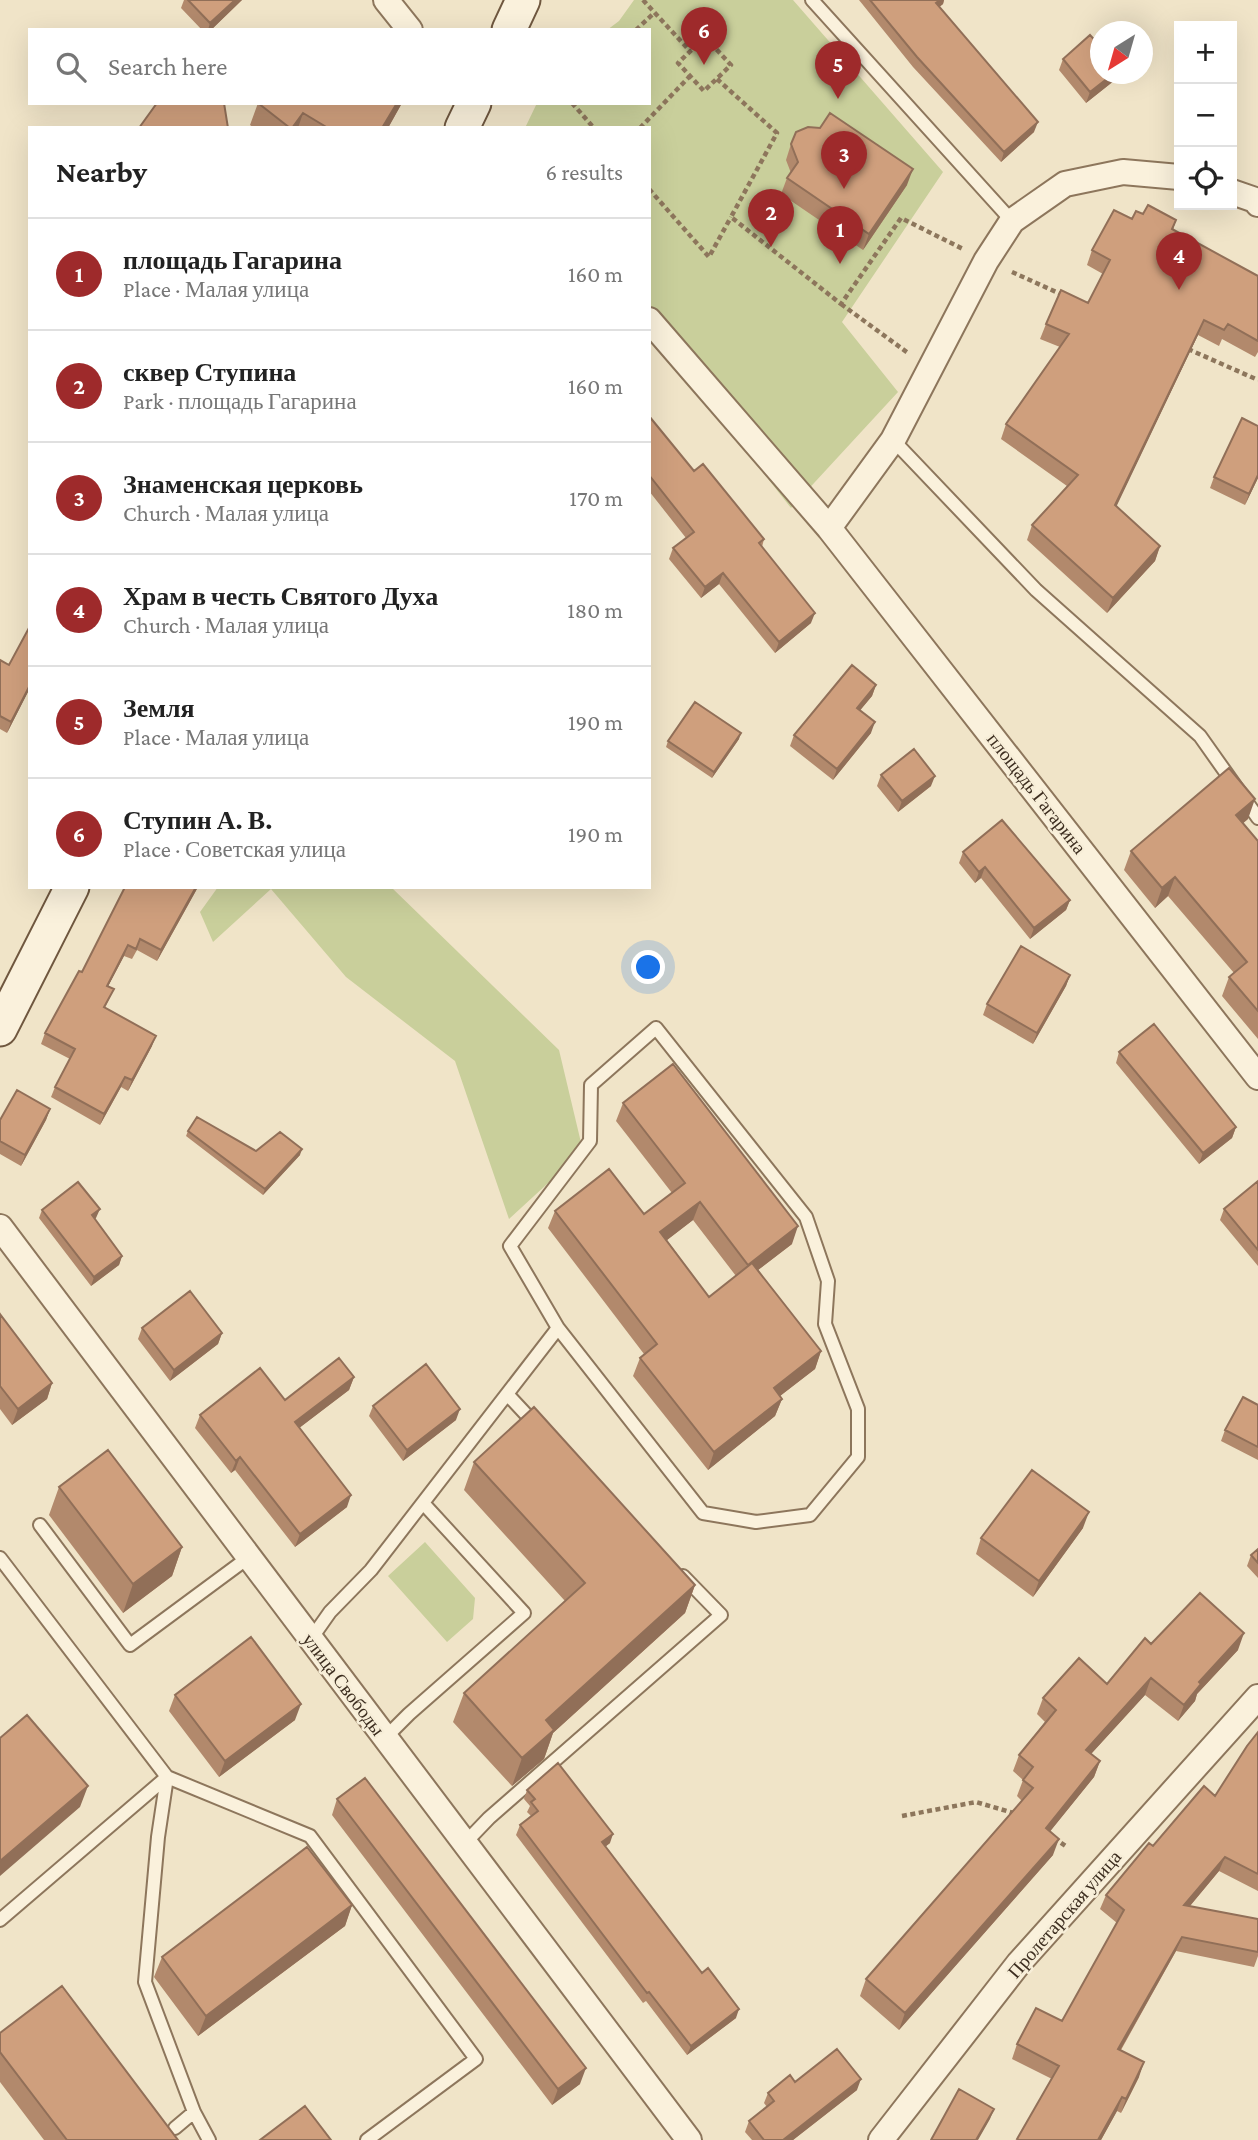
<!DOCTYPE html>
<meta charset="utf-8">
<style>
:root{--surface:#fff;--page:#f6f6f6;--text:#222;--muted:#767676;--line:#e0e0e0;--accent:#9e2a2b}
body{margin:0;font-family:"Crimson Pro",serif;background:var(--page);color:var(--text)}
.controls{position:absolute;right:21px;top:21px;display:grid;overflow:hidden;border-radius:0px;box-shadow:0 7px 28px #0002}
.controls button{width:63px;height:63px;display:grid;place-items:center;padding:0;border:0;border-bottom:2px solid var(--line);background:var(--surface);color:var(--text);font:35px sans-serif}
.compass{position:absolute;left:1090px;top:21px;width:63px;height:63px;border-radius:50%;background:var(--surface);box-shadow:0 7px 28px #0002;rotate:217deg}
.you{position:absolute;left:649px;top:968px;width:24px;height:24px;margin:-18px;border:5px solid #fff;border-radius:50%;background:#1a73e8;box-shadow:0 0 0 10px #1a73e833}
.badge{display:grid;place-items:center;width:46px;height:46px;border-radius:50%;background:var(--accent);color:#fff;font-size:23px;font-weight:700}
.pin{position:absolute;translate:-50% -58px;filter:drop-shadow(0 2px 4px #0008)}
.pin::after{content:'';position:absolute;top:37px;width:24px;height:21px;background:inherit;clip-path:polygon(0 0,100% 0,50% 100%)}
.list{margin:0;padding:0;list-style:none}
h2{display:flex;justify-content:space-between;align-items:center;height:91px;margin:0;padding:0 28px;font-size:30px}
h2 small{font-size:23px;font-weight:400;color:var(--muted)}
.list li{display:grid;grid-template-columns:46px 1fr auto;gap:21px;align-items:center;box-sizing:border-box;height:112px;padding:0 28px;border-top:2px solid var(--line)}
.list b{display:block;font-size:26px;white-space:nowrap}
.list p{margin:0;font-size:23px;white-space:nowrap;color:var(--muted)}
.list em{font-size:23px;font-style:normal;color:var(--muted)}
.icon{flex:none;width:38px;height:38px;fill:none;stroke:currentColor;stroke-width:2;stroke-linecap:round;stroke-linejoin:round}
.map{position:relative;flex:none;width:1258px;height:2140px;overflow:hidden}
.search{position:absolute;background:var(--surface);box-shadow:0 7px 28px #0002;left:28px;top:28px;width:623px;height:77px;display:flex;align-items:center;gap:18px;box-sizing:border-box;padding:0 24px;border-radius:0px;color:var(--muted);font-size:26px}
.panel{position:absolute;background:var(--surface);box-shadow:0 7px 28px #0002;left:28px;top:126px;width:623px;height:763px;border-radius:0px}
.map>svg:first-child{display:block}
.green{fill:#c9cf9b}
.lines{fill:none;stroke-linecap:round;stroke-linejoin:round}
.lane-casing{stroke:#8d765c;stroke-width:16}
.street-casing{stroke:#8d765c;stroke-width:28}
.secondary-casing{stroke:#6f573f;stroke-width:37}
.path{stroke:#8d765c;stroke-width:4.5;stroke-dasharray:5 3.5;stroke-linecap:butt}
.lane{stroke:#faf1dc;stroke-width:12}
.street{stroke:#faf1dc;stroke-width:24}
.secondary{stroke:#faf1dc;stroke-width:33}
.wall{fill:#b2896c;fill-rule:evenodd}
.shaded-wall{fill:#916f58}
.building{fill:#cf9f7d;stroke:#916f58;stroke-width:2}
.labels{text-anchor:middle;stroke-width:5;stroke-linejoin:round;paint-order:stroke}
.street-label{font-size:19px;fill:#3d2e20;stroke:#f7eed8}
</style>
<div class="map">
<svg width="1258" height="2140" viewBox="0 0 1258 2140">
<rect width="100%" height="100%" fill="#f0e4c8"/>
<path class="green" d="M634,0H793L943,172L842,322L898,392L791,508L649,328V128H525L537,103H649V30H607L619,21Z
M218,887H391L559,1050L583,1151L509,1219L455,1061L346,977L271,889L213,942L200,912Z
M425,1542L475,1598L473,1619L447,1642L388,1576Z"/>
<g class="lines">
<defs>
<path id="lane" d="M812,0L1012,221
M893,440L1036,590L1200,736L1258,818
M508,1395L536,1425
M40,1525L130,1645L249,1557
M0,1558L167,1777L310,1836L476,2059L367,2140
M311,1639L330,1612L371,1570L558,1328L510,1246L590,1141L591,1085L656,1028L806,1217L828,1281L825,1324L858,1409V1457L810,1515L756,1522L703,1513L558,1328
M385,1738L409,1714L524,1613L423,1503
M167,1777L158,1837L145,1982L194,2112L209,2140
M465,1843L489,1818L721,1615L683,1576
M0,1920L167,1777
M175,2128L194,2112"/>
<path id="street" d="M386,0L410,30
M1232,192L1255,200L1258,204
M649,320L829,528L1258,1077
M829,528L893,440L986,261L1012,221L1065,184L1123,172L1179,177
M0,1227L689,2140
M881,2140L1019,1963L1258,1697"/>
<path id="secondary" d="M509,30L523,0
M462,128L474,103
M0,1029L72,887"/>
</defs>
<use href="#lane" class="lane-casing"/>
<use href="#street" class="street-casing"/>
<use href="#secondary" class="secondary-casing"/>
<path class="path" d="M643,0L690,51
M636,30L654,13
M705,37L731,65L704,91L678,63Z
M717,79L777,133L731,217L841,304L901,218L963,249
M572,103L594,128
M640,128L690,76
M649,189L709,257L731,217
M1012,272L1065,296
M841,304L908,353
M1188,349L1258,380
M902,1816L976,1802L1017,1814
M1054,1838L1067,1847"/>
<use href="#lane" class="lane"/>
<use href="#street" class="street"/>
<use href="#secondary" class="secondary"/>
</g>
<path class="wall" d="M184,0H242L211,30H202L181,8Z
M859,0H944L943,4L939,7L1034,132L1001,162L913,67Z
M1063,59L1101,74H1117L1115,80L1086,103L1059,70Z
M258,103H402L388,128H254L250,125Z
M791,144L907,185L863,250L781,194L787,178L791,173L786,160Z
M1143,214L1176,220L1173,230L1258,276V352L1255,357L1222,339L1219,346L1198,335L1116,506L1160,546L1155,561L1107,613L1027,540L1032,525L1067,486L1001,439L1006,424L1060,347L1040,339L1046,324L1088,303L1103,274L1087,265L1092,250L1132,219Z
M649,416L694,471L764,539L762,547L811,623L775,653L719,584L701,598L669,559L673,548L686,538L649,491Z
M1258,426V478L1245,505L1210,488L1214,477Z
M30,626V688L7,733L0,729V660L9,665Z
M876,685L872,696L860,710L871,733L833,780L790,746L794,735Z
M739,739L712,778L666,747L668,741Z
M881,775L931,786L898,812L877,786Z
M1248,819L1243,823L1258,841V1039L1222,996L1229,977L1234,973L1168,896L1155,908L1124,870L1131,851Z
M963,852L1070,900L1066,910L1030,939L981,878L975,883L959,863Z
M198,887L157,961L137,950L132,959L124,956L108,986L114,989L105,1008L152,1046L128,1091L121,1087L100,1125L51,1097L55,1087L70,1059L41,1044L45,1033L82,972Z
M1070,975L1066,986L1033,1044L983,1015L987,1004Z
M1119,1052L1236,1127L1232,1138L1199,1164L1116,1063Z
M623,1103L792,1244L758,1270L821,1351L815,1369L780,1396L782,1399L775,1416L708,1470L633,1376L640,1358L644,1354L548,1228L555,1211L644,1214L672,1193L616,1121ZM693,1220L736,1276L709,1297L667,1240Z
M50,1109L46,1120L21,1166L0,1154V1120Z
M188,1131L256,1151L300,1155L263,1195L186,1136Z
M1258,1181V1266L1220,1220L1224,1209Z
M42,1210L96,1218L95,1219L122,1256L119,1265L91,1286L39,1218Z
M0,1314L52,1383L47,1399L12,1425L0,1409Z
M142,1328L222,1333L218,1344L170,1381L138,1339Z
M354,1377L349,1390L299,1428L347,1507L295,1547L235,1470L231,1473L195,1428L200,1415L285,1400Z
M1258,1405V1460L1221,1441L1225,1430Z
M373,1406L456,1420L403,1461L369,1416Z
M474,1462L695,1585L685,1613L553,1733L544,1759L512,1786L453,1722L464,1693L565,1601L464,1490Z
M59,1487L182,1547L172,1576L123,1613L49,1515Z
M1083,1528L1033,1597L976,1554L981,1538Z
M1258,1549V1578L1247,1566L1251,1555Z
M1151,1644L1238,1650L1197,1694L1195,1701L1178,1721L1145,1695L1091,1754L1100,1761L1094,1777L1050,1831L1053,1855L899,2030L860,1996L866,1979L1022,1801L1017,1796L1023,1780L1013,1771L1019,1755L1045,1722L1037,1714L1043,1698L1107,1684Z
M175,1695L295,1720L219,1777L169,1711Z
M1258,1732V1891L1219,1871L1190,1906L1258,1919V1956L1254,1967L1176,1951L1121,2050L1139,2077L1121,2113L1117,2111L1101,2140H1017L1052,2079L1012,2059L1017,2044L1062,2021L1117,1923L1100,1909L1106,1895L1153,1846L1215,1796Z
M527,1790L610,1843L605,1847L736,2018L687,2055L646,2001L643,2003L516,1835L520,1825L531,1816L527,1812L530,1806L524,1799Z
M337,1799L580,2084L552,2105L332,1815Z
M352,1905L345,1926L198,2036L154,1977L162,1957Z
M0,2033L178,2140H44L0,2082Z
M795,2082L857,2090L793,2140H752L745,2132L749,2121L767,2107L764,2103L768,2093Z"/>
<path class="shaded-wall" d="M235,0H242L211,30H208L210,23Z
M940,0H944L943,4L932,13L936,3Z
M1113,74H1117L1115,80L1086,103L1090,92Z
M397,103H402L388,128H382Z
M303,113L298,128H292Z
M1038,122L1034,132L1001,162L1004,152Z
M913,169L907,185L863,250L869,234Z
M1204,320L1198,335L1110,520L1115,505Z
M1258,475V478L1245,505L1249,494Z
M1160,546L1155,561L1107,613L1113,598Z
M723,573L719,584L701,598L705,587Z
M815,613L811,623L775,653L779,642Z
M30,685V688L7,733L11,722Z
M876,685L872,696L853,719L857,708Z
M875,722L871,733L833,780L837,769Z
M741,733L739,739L712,778L714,772Z
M935,776L931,786L898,812L902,801Z
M1255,799L1248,819L1229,835L1236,815Z
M985,867L981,878L975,883L979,872Z
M1175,877L1168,896L1155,908L1162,888Z
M196,887H198L157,961L161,950Z
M1070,900L1066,910L1030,939L1034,928Z
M128,945L124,956L103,996L107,986Z
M1070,975L1066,986L1033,1044L1037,1033Z
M156,1036L152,1046L128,1091L132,1080Z
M125,1077L121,1087L100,1125L104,1114Z
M50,1109L46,1120L21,1166L25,1155Z
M1236,1127L1232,1138L1199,1164L1203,1153Z
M302,1149L300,1155L263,1195L265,1189Z
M700,1202L693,1220L654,1250L660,1232Z
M100,1209L96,1218L88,1224L92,1215Z
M798,1226L792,1244L741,1283L748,1265Z
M122,1256L119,1265L91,1286L94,1277Z
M222,1333L218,1344L170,1381L174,1370Z
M821,1351L815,1369L767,1406L774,1388Z
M354,1377L349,1390L290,1435L295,1422Z
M52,1383L47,1399L12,1425L18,1409Z
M782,1399L775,1416L708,1470L714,1452Z
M460,1409L456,1420L403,1461L407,1450Z
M240,1457L235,1470L231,1473L236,1461Z
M351,1495L347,1507L295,1547L300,1534Z
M1089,1512L1083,1528L1033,1597L1039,1581Z
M182,1547L172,1576L123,1613L133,1584Z
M695,1585L685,1613L553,1733L544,1759L512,1786L522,1758L546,1720Z
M1244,1633L1238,1650L1197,1694L1195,1701L1178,1721L1184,1705L1199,1682Z
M1151,1678L1145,1695L1080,1766L1086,1750Z
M301,1704L295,1720L219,1777L225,1761Z
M1100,1761L1094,1777L1040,1844L1046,1828Z
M88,1786L80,1807L0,1876V1861Z
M613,1834L610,1843L598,1852L602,1842Z
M1059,1839L1053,1855L899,2030L905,2013Z
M1225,1857L1219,1871L1179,1919L1184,1905Z
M352,1905L345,1926L198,2036L206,2016Z
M1182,1937L1176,1951L1113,2063L1118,2049Z
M739,2009L736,2018L687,2055L691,2046Z
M1144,2062L1139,2077L1121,2113L1126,2099Z
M586,2068L580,2084L552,2105L558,2089Z
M861,2079L857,2090L793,2140H783Z
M1122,2097L1117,2111L1101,2140H1098Z
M994,2109L990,2119L978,2140H976Z"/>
<path class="building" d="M188,0H235L210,23Z
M870,0H940L936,3L1038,122L1004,152L917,57Z
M1090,35L1101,47V74H1113L1090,92L1063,59Z
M157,103H224L228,128H139Z
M258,103H397L382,128H328L303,113L292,128H290Z
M830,113L913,169L869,234L787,178L798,162L791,144L796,132L808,127L820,128Z
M1148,205L1176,220L1172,229L1258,276V341L1228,324L1224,330L1204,320L1115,505L1160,546L1113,598L1032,525L1078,475L1006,424L1069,334L1046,324L1061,290L1088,303L1110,260L1092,250L1114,210L1132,219L1136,211L1143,214Z
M649,416L694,471L703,464L764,539L759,543L815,613L779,642L723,573L705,587L673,548L694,532L649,475Z
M1242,418L1258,426V475L1249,494L1214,477Z
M30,626V685L11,722L0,716V660L9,665Z
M852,665L876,685L857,708L875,722L837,769L794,735Z
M695,702L741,733L714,772L668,741Z
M914,749L935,776L902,801L881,775Z
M1229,768L1255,799L1236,815L1258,841V1011L1229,977L1247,962L1175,877L1162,888L1131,851Z
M1002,820L1070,900L1034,928L985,867L979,872L963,852Z
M125,887H196L161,950L140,939L136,949L128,945L107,986L114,989L104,1007L156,1036L132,1080L125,1077L104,1114L55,1087L75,1049L45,1033L79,971L82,972Z
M1021,946L1070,975L1037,1033L987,1004Z
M1154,1024L1236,1127L1203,1153L1119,1052Z
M673,1064L798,1226L748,1265L700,1202L660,1232L709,1297L752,1263L821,1351L774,1388L782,1399L714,1452L640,1358L657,1344L555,1211L609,1169L644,1214L685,1183L623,1103Z
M17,1090L50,1109L25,1155L0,1141V1120Z
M197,1117L256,1151L280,1132L302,1149L265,1189L188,1131Z
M1258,1181V1250L1224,1209Z
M78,1182L100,1209L92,1215L122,1256L94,1277L42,1210Z
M190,1291L222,1333L174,1370L142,1328Z
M0,1314L52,1383L18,1409L0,1386Z
M339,1358L354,1377L295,1422L351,1495L300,1534L240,1457L236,1461L200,1415L260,1368L285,1400Z
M426,1364L460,1409L407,1450L373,1406Z
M1243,1397L1258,1405V1447L1225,1430Z
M534,1407L695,1585L546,1720L554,1730L522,1758L464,1693L585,1583L474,1462Z
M108,1450L182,1547L133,1584L59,1487Z
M1032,1470L1089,1512L1039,1581L981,1538Z
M1258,1549V1563L1251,1555Z
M1200,1593L1244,1633L1199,1682L1201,1684L1184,1705L1151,1678L1086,1750L1100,1761L1046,1828L1059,1839L905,2013L866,1979L1033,1788L1023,1780L1033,1767L1019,1755L1056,1710L1043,1698L1079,1658L1107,1684L1145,1638L1151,1644Z
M251,1637L301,1704L225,1761L175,1695Z
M27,1715L88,1786L0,1861V1738Z
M1258,1732V1874L1225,1857L1184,1905L1258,1919V1952L1182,1937L1118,2049L1144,2062L1126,2099L1122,2097L1098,2140H1019L1017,2139L1059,2066L1017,2044L1036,2008L1062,2021L1124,1910L1106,1895L1149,1843L1153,1846L1204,1786L1215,1796L1247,1746Z
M558,1763L613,1834L602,1842L702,1973L708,1968L739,2009L691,2046L649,1992L647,1993L520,1825L538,1811L531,1802L535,1799L527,1790Z
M365,1778L586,2068L558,2089L337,1799Z
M307,1847L352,1905L206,2016L162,1957Z
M62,1986L178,2140H67L0,2052V2033Z
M837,2049L861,2079L783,2140H764L749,2121L774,2101L768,2093L790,2075L795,2082Z
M959,2089L994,2109L976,2140H931Z
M305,2106L331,2140H260Z"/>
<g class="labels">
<g class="street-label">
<text transform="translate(1037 793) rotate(52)" y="7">площадь Гагарина</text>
<text transform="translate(344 1684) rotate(53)" y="7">улица Свободы</text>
<text transform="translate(1064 1914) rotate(-49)" y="7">Пролетарская улица</text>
</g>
</g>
</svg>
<div class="controls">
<button>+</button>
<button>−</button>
<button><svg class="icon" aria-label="locate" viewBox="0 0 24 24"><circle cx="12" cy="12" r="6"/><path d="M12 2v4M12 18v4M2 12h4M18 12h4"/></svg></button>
</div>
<svg class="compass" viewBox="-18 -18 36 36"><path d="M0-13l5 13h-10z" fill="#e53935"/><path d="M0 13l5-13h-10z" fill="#767676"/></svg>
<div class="you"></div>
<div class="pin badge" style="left:840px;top:264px">1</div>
<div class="pin badge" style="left:771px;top:247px">2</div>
<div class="pin badge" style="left:844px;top:189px">3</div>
<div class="pin badge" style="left:1179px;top:290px">4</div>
<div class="pin badge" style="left:838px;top:99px">5</div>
<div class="pin badge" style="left:704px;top:65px">6</div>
<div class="search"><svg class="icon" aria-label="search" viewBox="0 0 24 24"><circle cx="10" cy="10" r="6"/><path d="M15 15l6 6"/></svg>Search here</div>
<section class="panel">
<h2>Nearby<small>6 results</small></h2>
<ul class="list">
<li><span class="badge">1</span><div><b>площадь Гагарина</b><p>Place · Малая улица</p></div><em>160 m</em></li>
<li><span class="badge">2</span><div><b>сквер Ступина</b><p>Park · площадь Гагарина</p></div><em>160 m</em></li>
<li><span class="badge">3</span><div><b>Знаменская церковь</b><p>Church · Малая улица</p></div><em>170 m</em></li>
<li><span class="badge">4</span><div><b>Храм в честь Святого Духа</b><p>Church · Малая улица</p></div><em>180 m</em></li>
<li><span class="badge">5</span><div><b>Земля</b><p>Place · Малая улица</p></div><em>190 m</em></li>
<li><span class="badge">6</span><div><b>Ступин А. В.</b><p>Place · Советская улица</p></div><em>190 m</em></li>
</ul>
</section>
</div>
